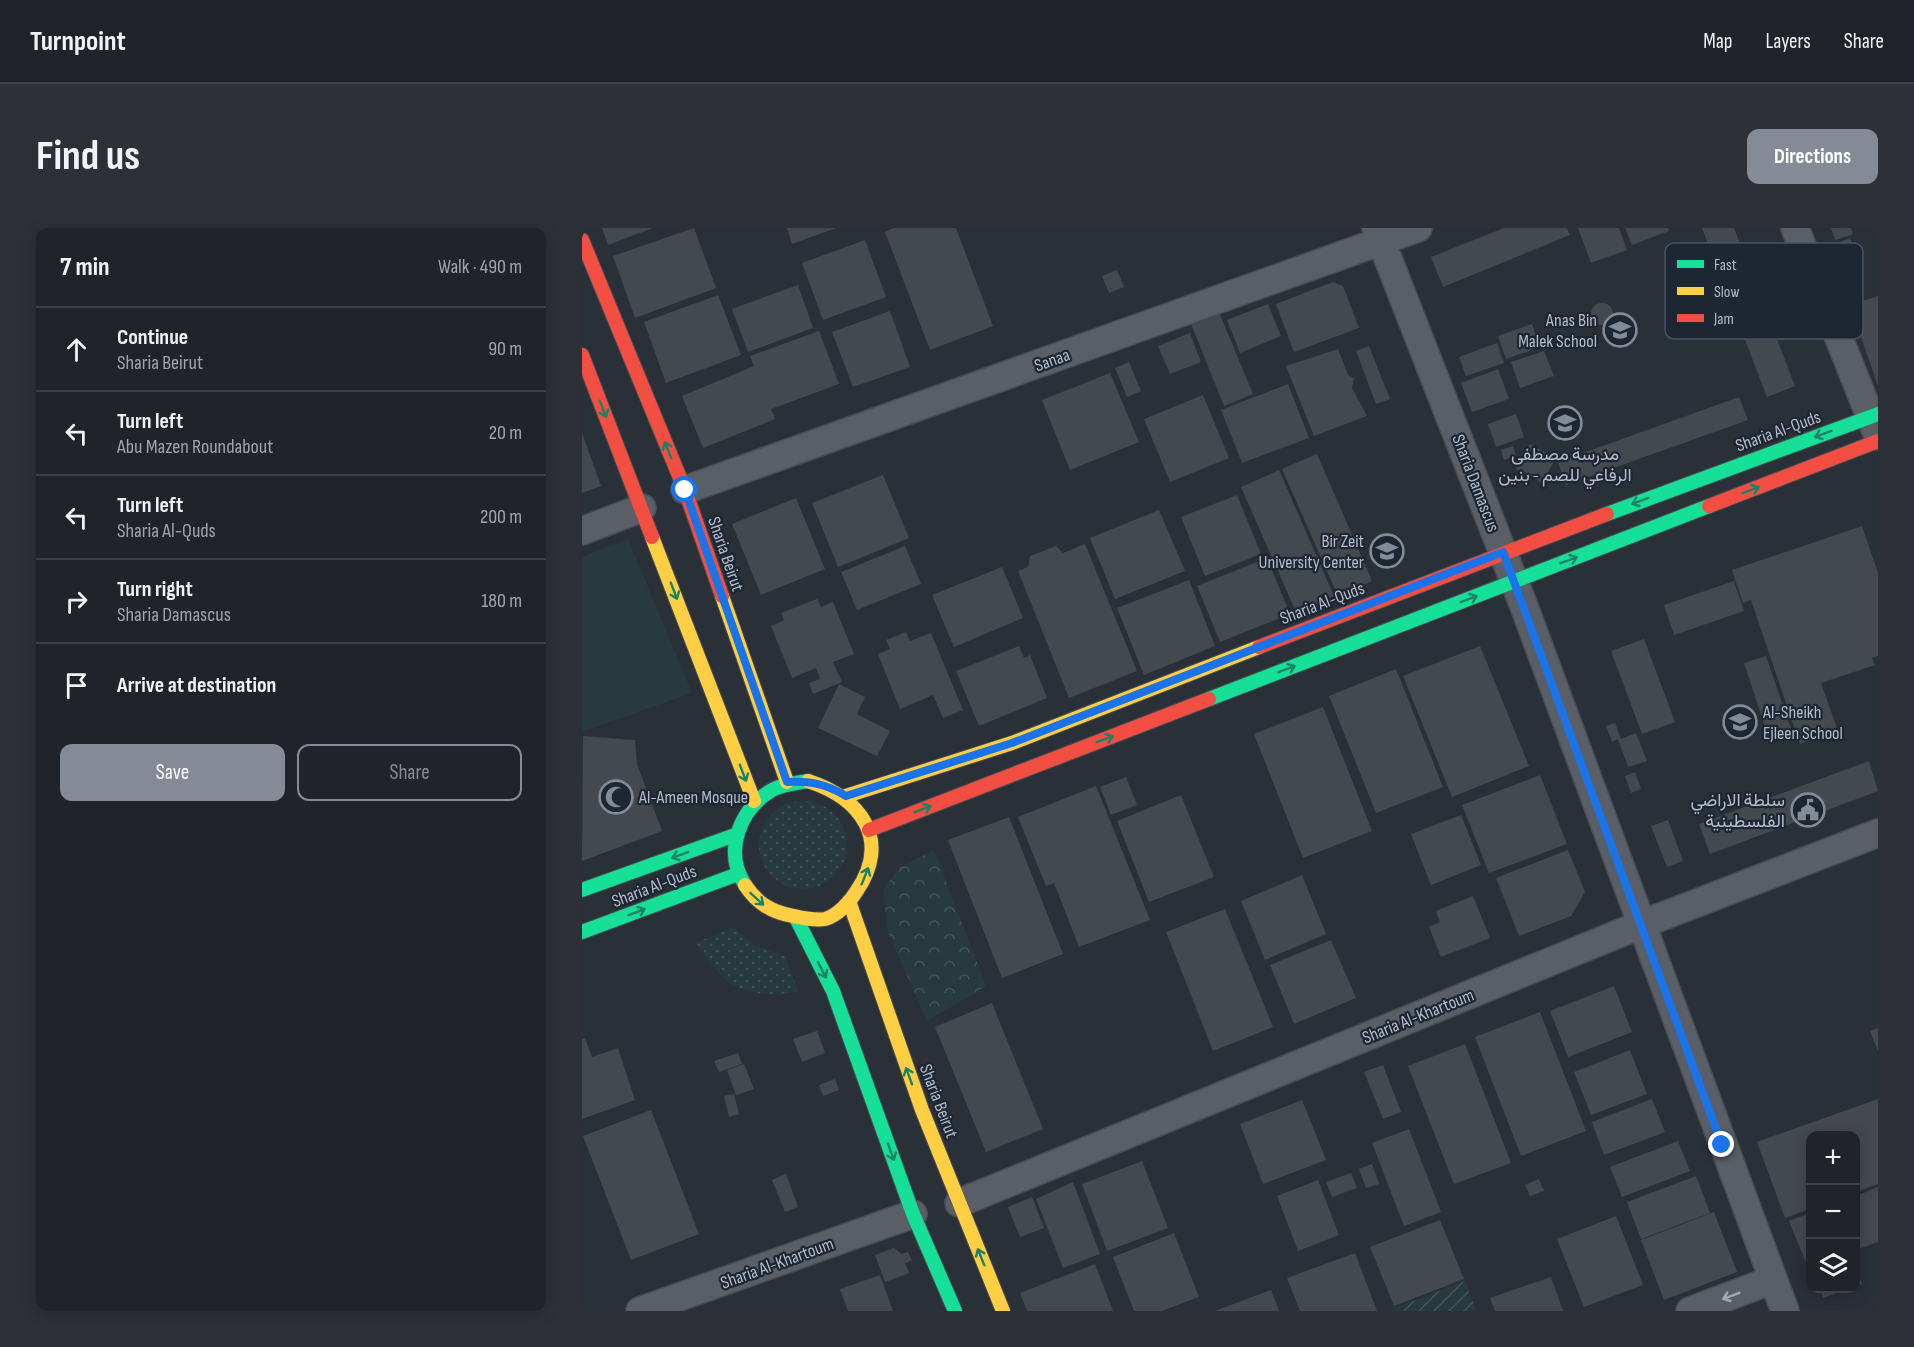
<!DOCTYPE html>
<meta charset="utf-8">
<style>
:root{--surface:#20242a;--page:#2d3036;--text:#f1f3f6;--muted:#a2a4a8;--line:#3d4147;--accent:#848b96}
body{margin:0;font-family:"Sofia Sans Condensed",Vazirmatn,sans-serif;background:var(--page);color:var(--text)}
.controls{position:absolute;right:18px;bottom:18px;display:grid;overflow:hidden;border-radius:12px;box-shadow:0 3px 15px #0003}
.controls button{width:54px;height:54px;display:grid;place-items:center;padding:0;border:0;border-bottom:2px solid var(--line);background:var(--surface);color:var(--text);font:30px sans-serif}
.stop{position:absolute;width:18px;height:18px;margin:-14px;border:4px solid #1a73e8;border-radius:50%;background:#fff}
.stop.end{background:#1a73e8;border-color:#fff;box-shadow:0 2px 6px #0008}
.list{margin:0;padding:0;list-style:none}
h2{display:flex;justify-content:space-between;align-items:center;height:78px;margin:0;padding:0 24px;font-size:26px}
h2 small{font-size:20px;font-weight:400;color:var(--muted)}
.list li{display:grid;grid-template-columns:39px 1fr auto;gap:18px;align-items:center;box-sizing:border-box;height:84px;padding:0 24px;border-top:2px solid var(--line)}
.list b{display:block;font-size:22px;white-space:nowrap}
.list p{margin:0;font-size:20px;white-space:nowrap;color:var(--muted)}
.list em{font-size:20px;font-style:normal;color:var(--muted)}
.actions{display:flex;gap:12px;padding:18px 24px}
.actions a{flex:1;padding:14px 0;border:2px solid var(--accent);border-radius:12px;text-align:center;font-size:21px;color:var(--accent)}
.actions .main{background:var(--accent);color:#fff}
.icon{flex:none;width:33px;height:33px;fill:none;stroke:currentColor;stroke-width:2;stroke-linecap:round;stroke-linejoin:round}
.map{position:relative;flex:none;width:1296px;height:1083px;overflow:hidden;border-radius:12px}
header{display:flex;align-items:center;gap:36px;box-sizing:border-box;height:84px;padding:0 30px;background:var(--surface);border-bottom:2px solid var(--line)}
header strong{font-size:28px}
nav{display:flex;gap:33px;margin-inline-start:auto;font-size:21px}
.intro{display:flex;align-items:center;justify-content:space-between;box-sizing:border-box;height:144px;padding:0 36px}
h1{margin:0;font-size:42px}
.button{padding:15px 27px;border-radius:12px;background:var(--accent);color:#fff;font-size:21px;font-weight:700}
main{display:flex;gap:36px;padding:0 36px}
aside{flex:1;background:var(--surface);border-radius:12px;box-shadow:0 3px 15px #0003}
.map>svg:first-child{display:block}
.grass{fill:url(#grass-dots)}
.forest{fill:url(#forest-crowns)}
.park{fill:#273a3e}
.garden{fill:url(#garden-furrows)}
.building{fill:#444950}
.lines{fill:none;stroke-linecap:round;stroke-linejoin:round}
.street-casing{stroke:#484c53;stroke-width:30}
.fast-casing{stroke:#484c53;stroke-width:16}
.slow-casing{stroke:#484c53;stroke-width:16}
.jam-casing{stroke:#484c53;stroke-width:16}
.street{stroke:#5a5e66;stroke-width:27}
.fast{stroke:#16e098;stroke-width:14}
.slow{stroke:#ffcf43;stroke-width:14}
.jam{stroke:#f24e42;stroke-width:14}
.oneway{stroke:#1a8366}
.oneway2{stroke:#a2a9b5}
.route{stroke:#1a73e8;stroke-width:8}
.labels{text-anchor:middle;stroke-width:4.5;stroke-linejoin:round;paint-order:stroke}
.poi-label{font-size:18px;fill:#b4bcc9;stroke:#1d2633;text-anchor:end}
.street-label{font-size:18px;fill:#b4bcc9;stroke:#1d2633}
.key{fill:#1d2633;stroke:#4a5360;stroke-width:1.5}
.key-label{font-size:16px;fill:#b4bcc9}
</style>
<header>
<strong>Turnpoint</strong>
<nav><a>Map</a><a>Layers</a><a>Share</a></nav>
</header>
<div class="intro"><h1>Find us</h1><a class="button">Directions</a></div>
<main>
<aside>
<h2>7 min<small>Walk · 490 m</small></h2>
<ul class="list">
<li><svg class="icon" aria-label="ahead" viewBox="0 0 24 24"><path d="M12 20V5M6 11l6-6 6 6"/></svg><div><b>Continue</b><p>Sharia Beirut</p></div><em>90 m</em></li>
<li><svg class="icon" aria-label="left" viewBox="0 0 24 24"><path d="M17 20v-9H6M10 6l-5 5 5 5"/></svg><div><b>Turn left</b><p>Abu Mazen Roundabout</p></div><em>20 m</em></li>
<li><svg class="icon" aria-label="left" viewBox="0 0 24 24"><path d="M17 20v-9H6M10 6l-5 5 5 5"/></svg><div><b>Turn left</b><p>Sharia Al-Quds</p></div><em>200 m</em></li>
<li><svg class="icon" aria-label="right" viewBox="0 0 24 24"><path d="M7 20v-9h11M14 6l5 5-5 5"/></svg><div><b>Turn right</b><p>Sharia Damascus</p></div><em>180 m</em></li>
<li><svg class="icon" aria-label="arrive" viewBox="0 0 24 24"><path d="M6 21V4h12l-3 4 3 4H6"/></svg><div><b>Arrive at destination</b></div></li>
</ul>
<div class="actions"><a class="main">Save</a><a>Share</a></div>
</aside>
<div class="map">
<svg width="1296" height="1083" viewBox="0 0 1296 1083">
<defs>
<pattern id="grass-dots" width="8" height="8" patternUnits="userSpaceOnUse" patternTransform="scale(1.5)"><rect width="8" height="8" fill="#273a3e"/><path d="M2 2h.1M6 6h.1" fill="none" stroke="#445559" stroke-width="1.8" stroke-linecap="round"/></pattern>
<pattern id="forest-crowns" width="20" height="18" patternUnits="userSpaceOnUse" patternTransform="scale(1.5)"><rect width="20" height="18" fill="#273a3e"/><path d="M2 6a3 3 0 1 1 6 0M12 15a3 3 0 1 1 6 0" fill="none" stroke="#445559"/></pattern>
<pattern id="garden-furrows" width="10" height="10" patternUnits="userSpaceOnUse" patternTransform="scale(1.5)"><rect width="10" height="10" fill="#273a3e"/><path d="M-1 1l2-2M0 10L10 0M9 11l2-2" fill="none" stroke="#445559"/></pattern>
</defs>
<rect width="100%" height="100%" fill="#2a3038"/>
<path class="grass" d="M177 617a44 44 0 1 1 88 0a44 44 0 1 1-88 0Z
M151,699L174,718L203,728L216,763C194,769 162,767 144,752C132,742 123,727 114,715Z"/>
<path class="forest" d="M352,622L404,758L345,793L306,704L301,662L318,639Z"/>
<path class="park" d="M46,311L110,465L0,504V329Z"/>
<path class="garden" d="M883,1053L895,1083H811L810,1081Z"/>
<path class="building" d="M20,0H71L26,17Z
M112,0L134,60L53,90L31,28Z
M205,0H254L210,16Z
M312,0H374L411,98L348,122L303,4Z
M922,0H985L988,7L861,59L849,29Z
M996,0H1037L1045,22L1009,35Z
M1043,0H1086L1087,3L1050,17Z
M1120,0H1152L1213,158L1185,169Z
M1249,0H1269L1271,6L1253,12Z
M1268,10L1272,20L1262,24L1258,14Z
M283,12L304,69L241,92L220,35Z
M535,42L542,59L527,65L520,48Z
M751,54L761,58L777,100L712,124L694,76Z
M216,57L231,100L166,124L150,81Z
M136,67L159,127L84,155L62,94Z
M1296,68V158L1268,77Z
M1009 86a11 11 0 1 1 22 0a11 11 0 1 1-22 0Z
M686,76L699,108L658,125L645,92Z
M308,83L328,139L271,159L250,104Z
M637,84L671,166L642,178L609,96Z
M950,96L958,119L924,131L916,108Z
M237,103L257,156L189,181L193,191L121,220L100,168L172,138L168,128Z
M608,105L619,134L588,146L576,118Z
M915,115L922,135L884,148L877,129Z
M787,118L808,171L794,176L774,123Z
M756,121L766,147L772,150L770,160L785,188L732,208L704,138Z
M962,123L972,148L938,160L929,134Z
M547,134L559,163L545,169L533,140Z
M916,141L927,171L890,184L879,155Z
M528,145L557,214L488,242L460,172Z
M706,156L727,210L660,235L639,182Z
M621,167L647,230L588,254L562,191Z
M1157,169L1166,192L984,257L976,234Z
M934,186L942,209L914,219L906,196Z
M0,205L19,258L0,265Z
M948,216L974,230L960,255L934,241Z
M931,218L934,228L922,232L919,222Z
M735,226L790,353L756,368L700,241Z
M697,242L752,368L714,384L659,259Z
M301,247L327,310L256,339L230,275Z
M655,267L679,326L623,348L599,289Z
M214,270L243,341L179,367L150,296Z
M577,282L603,343L533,371L508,310Z
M1280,298L1296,345V428L1290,430L1293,437L1239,455L1256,503L1218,516L1169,372L1161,375L1150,342Z
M503,316L555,443L487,470L436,343L446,339L448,328L474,318L481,325Z
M323,318L339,356L275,382L259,344Z
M685,330L708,386L638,414L615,358Z
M420,339L441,390L372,419L350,367Z
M607,352L633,418L562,447L535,380Z
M1152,353L1162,383L1092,407L1082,377Z
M235,371L239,379L251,374L272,426L251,434L260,454L231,466L227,455L238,451L234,440L210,450L189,398L202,392L199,385Z
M324,404L328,413L349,405L381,482L361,490L351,467L318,481L296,426L308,421L304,412Z
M1062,411L1093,494L1060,506L1029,423Z
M437,418L442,430L448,427L465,470L397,498L374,443Z
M898,418L947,538L870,569L821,448Z
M1184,428L1209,501L1186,508L1162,435Z
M814,441L861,559L794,585L747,468Z
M257,456L283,469L275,486L308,503L295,528L236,500Z
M741,479L790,603L721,630L672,506Z
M1033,495L1039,511L1054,505L1065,533L1046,539L1036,511L1030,514L1024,498Z
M1,508L53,512L55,536L80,603L0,633Z
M1287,533L1296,563L1128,626L1117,596Z
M1053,544L1059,561L1049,565L1043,548Z
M958,547L985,616L907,645L880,577Z
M544,549L555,577L529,587L518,559Z
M514,558L568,692L497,719L472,655L464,658L436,589Z
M599,567L632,649L567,674L535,593Z
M879,587L899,637L849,657L829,606Z
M427,589L481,726L420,750L366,612Z
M1086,592L1101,633L1085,639L1069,598Z
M986,622L1003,664L989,688L937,708L914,650Z
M720,647L744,706L683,732L659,673Z
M891,668L908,710L859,729L847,699L858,694L854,683Z
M643,681L691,799L631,823L584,704Z
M749,712L774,770L712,796L688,737Z
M1032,758L1050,804L986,829L968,783Z
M410,775L461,901L404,924L353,799Z
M958,784L1004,903L939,928L893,809Z
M1296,800V823L1288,803Z
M235,803L243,825L220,834L211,811Z
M3,810L10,829L36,820L53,872L0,891V811Z
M883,816L929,935L872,956L826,838Z
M1048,822L1065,866L1009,887L992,844Z
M156,825L160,836L137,844L132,833Z
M162,836L172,861L154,867L145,842Z
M801,837L819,884L801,891L782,844Z
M253,851L257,862L241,868L237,857Z
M152,866L157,886L147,889L142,868Z
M1070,871L1083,904L1022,927L1010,894Z
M1296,871V956L1274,964V908H1228V981L1203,990L1175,914Z
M720,872L744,932L681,956L658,896Z
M69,882L117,1006L49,1032L1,908Z
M827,901L859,984L822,998L790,915Z
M1096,913L1108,943L1040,969L1028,939Z
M560,933L586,1000L525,1023L500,956Z
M790,936L797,956L784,960L777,941Z
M769,945L775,960L750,969L744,954Z
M204,946L216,979L203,984L190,952Z
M1114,948L1128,985L1059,1011L1045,974Z
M957,951L962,963L948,968L943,957Z
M736,952L757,1007L716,1023L695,968Z
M491,954L518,1026L481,1040L454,971Z
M1296,959V1014L1274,1022V968Z
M450,969L462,1000L438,1009L426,979Z
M1132,984L1155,1044L1082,1072L1059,1012Z
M1228,985V1039L1226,1040L1207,993Z
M1034,988L1061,1057L1002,1079L975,1011Z
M858,992L882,1051L812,1078L788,1019Z
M592,1005L617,1069L580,1083H552L531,1029Z
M312,1020L320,1026L326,1024L330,1033L323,1035L327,1045L303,1054L293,1027Z
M773,1025L795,1083H718L705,1050Z
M513,1036L531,1083H445L438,1065Z
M1274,1038L1280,1056L1274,1058Z
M298,1047L311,1083H266L258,1061Z
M969,1049L981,1083H913L908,1070Z
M1238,1060H1267V1061L1241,1070Z
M689,1062L697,1083H633Z"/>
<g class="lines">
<defs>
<path id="street" d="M794,0L943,381L1203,1083
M1213,0L1296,208
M103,262L836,0
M0,303L60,280
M377,975L1058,697L1296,605
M58,1083L331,986
M1108,1083L1190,1052"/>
<path id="fast" d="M1025,286L1296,186
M627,471L1127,278
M163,657C141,623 158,581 190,562C200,556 215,555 226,553
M0,662L153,607
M214,690L251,763L331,986L373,1083
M0,704L156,646"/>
<path id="slow" d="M70,309L172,573
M140,368L205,554
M264,568L430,515L677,419
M163,657C175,675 189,684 211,688C221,690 233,693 243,691C255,688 268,674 274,664C310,612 279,570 226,553
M267,673L340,882L421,1083"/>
<path id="jam" d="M0,12L103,262L140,368
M0,127L70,309
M1127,278L1296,213
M677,419L1025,286
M287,602L627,471"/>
</defs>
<use href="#street" class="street-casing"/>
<use href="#fast" class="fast-casing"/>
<use href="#slow" class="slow-casing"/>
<use href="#jam" class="jam-casing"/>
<use href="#street" class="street"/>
<use href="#fast" class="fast"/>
<use href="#slow" class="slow"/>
<use href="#jam" class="jam"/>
</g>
<defs><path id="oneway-shaft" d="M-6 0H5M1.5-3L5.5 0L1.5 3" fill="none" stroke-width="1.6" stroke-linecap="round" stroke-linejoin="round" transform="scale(1.5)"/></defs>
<g class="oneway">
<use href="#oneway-shaft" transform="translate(21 181) rotate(69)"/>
<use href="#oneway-shaft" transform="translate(1241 206) rotate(160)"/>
<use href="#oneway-shaft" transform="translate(86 222) rotate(-112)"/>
<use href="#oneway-shaft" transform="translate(1169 262) rotate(-21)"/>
<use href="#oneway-shaft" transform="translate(1058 273) rotate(160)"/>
<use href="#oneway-shaft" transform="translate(987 332) rotate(-21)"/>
<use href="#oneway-shaft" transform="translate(92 363) rotate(69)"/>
<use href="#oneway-shaft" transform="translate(887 371) rotate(-21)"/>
<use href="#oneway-shaft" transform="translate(705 441) rotate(-21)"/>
<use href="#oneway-shaft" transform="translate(523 511) rotate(-21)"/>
<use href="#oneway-shaft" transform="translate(161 545) rotate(69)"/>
<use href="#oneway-shaft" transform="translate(341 581) rotate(-21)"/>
<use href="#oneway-shaft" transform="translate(98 627) rotate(160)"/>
<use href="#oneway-shaft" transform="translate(283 648) rotate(-68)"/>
<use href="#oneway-shaft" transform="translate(175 671) rotate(42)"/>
<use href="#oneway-shaft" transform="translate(55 684) rotate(-21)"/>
<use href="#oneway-shaft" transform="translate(240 742) rotate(63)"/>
<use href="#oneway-shaft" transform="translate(327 848) rotate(-110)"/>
<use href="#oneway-shaft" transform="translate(309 924) rotate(70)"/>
<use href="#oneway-shaft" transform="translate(399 1029) rotate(-112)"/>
</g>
<use class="oneway2" href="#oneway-shaft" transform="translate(1149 1068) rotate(159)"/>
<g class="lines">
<path class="route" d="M103,262L205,554C229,553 244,556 264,568L430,515L921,324L1140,917"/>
</g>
<defs>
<symbol id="school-ring" viewBox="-11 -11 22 22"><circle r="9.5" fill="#1d2633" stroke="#848b96" stroke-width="1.5"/><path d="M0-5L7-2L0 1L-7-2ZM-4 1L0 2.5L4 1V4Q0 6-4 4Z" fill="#848b96"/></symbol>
<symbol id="university-ring" viewBox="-11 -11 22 22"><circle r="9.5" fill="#1d2633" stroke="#848b96" stroke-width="1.5"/><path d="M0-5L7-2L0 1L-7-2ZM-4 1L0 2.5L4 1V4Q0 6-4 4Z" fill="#848b96"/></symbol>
<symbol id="mosque-ring" viewBox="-11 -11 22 22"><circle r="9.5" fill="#1d2633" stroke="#848b96" stroke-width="1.5"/><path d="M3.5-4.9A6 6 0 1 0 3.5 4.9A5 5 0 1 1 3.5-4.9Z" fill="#848b96"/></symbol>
<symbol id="civic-ring" viewBox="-11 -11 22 22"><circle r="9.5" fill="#1d2633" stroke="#848b96" stroke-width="1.5"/><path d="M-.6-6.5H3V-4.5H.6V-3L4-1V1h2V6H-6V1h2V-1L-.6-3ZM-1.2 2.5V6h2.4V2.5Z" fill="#848b96"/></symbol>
</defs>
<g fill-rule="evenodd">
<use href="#school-ring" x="1019" y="83" width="38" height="38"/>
<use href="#school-ring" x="964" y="176" width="38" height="38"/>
<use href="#university-ring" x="786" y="304" width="38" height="38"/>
<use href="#school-ring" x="1139" y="475" width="38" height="38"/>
<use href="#mosque-ring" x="15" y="550" width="38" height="38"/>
<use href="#civic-ring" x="1207" y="563" width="38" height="38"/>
</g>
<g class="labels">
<g class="poi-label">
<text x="1015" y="98">Anas Bin<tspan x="1015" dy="21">Malek School</tspan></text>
<text x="983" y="232" text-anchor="middle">مدرسة مصطفى<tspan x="983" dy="21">الرفاعي للصم - بنين</tspan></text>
<text x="782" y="319">Bir Zeit<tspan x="782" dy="21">University Center</tspan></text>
<text x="1181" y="490" text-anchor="start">Al-Sheikh<tspan x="1181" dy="21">Ejleen School</tspan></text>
<text x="57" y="575" text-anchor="start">Al-Ameen Mosque</text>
<text x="1203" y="578">سلطة الاراضي<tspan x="1203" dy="21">الفلسطينية</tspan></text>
</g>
<g class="street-label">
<text transform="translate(470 132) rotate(-20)" y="6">Sanaa</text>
<text transform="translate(1196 203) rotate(-20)" y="6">Sharia Al-Quds</text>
<text transform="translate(894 255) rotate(69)" y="6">Sharia Damascus</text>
<text transform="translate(144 326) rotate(71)" y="6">Sharia Beirut</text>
<text transform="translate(740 375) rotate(-21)" y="6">Sharia Al-Quds</text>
<text transform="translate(72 658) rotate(-21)" y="6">Sharia Al-Quds</text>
<text transform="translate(836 788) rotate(-22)" y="6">Sharia Al-Khartoum</text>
<text transform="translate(357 873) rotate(69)" y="6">Sharia Beirut</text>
<text transform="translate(195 1035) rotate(-20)" y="6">Sharia Al-Khartoum</text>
</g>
</g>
<rect x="1083" y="15" width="198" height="96" rx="9" class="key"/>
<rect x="1095" y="32" width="27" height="8" fill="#16e098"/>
<rect x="1095" y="59" width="27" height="8" fill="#ffcf43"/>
<rect x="1095" y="86" width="27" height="8" fill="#f24e42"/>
<g class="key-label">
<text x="1132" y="42">Fast</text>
<text x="1132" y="69">Slow</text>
<text x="1132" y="96">Jam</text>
</g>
</svg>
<div class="controls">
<button>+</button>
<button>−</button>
<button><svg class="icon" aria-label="layers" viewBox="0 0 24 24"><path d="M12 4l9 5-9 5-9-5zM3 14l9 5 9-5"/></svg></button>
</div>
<div class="stop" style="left:103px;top:262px"></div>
<div class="stop end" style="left:1140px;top:917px"></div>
</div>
</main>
